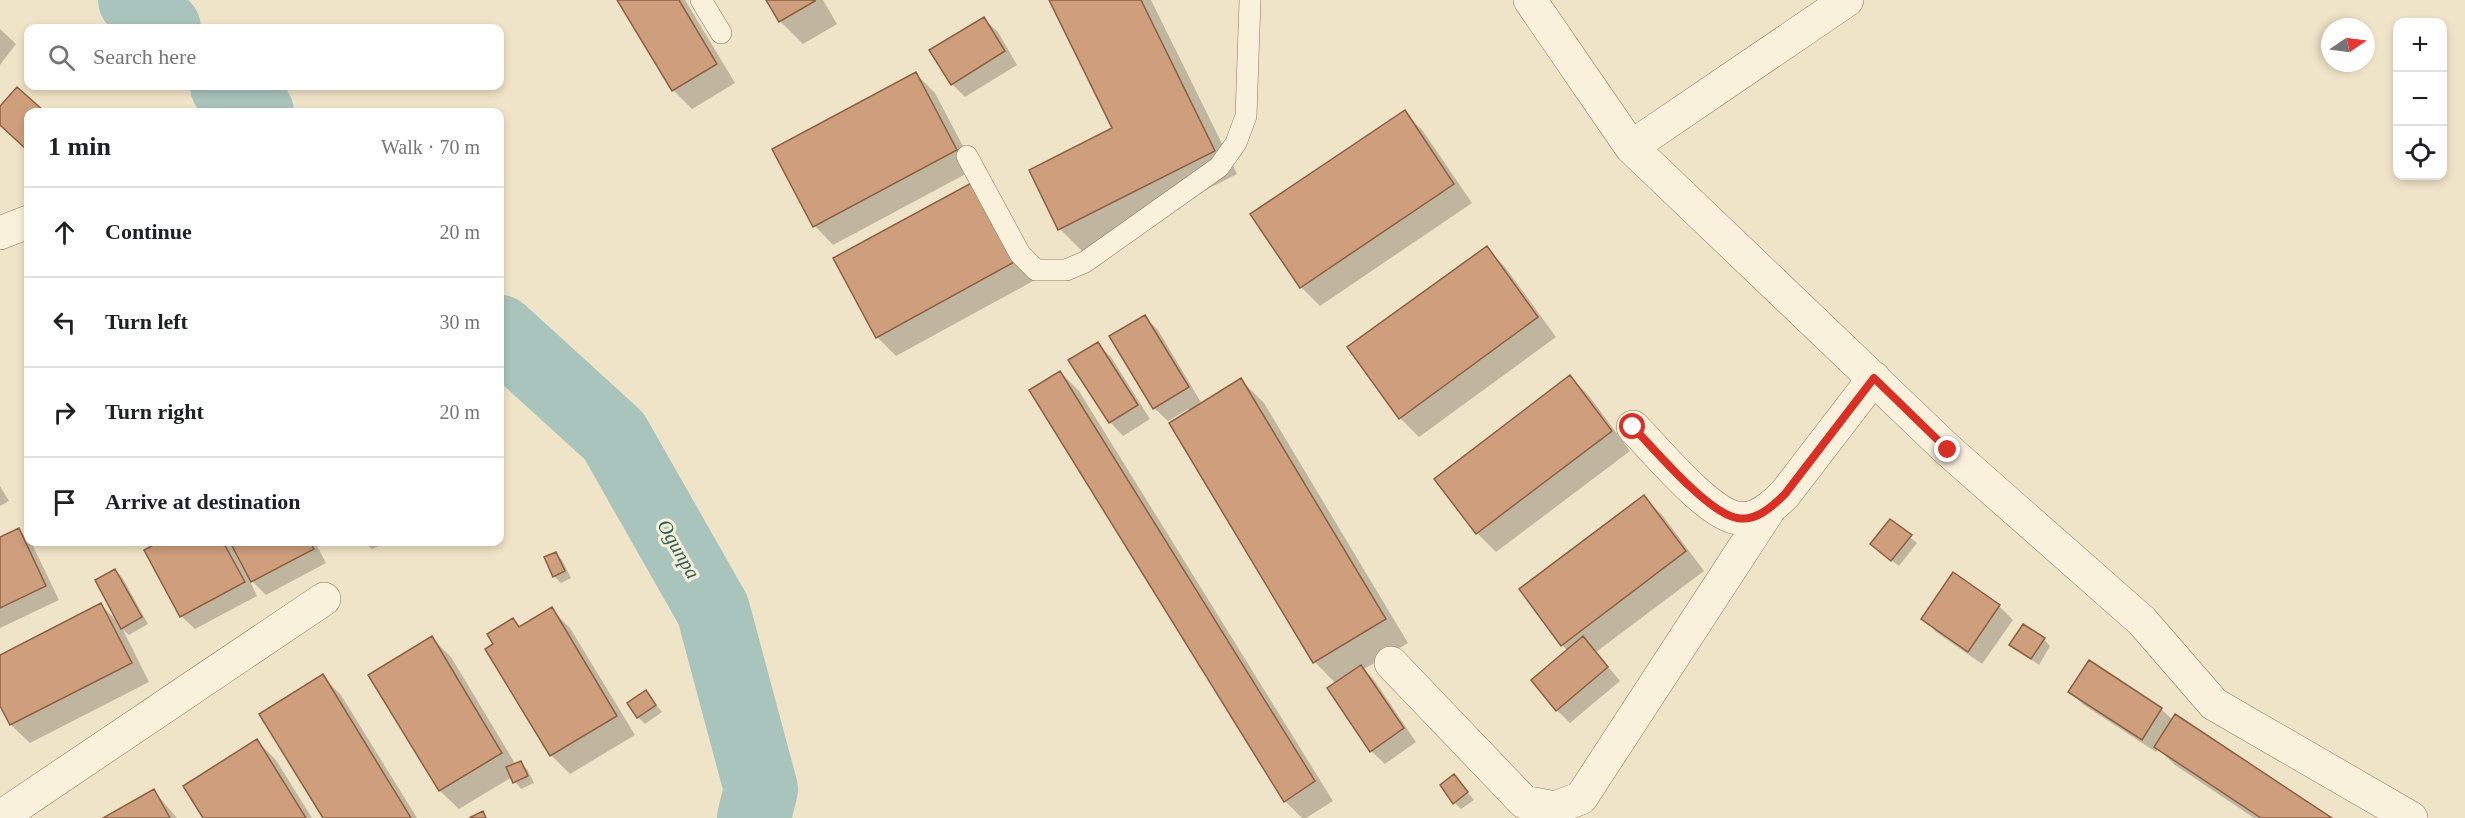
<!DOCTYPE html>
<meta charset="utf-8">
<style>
:root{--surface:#fff;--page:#f2f2f2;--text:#202124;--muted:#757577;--line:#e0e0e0}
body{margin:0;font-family:"Times New Roman",serif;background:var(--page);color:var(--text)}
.controls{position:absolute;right:18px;top:18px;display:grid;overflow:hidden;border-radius:12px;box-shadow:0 3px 9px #0003}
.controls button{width:54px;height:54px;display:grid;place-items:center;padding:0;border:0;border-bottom:2px solid var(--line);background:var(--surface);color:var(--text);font:30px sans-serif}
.compass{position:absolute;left:2321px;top:18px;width:54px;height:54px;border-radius:50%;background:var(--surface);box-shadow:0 3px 9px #0003;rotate:77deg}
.stop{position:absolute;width:18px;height:18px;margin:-14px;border:4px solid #d93025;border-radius:50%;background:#fff}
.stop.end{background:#d93025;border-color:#fff;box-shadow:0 2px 6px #0008}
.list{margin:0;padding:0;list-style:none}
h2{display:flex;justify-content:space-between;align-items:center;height:78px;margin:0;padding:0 24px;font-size:26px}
h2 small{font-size:20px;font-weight:400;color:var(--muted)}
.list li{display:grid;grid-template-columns:39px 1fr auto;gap:18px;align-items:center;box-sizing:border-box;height:90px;padding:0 24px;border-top:2px solid var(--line)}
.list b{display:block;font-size:22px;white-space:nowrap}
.list em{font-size:20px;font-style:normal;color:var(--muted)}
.icon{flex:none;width:33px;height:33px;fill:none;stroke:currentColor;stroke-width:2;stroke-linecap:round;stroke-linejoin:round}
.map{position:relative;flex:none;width:2465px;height:818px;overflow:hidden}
.search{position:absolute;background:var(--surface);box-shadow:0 3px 9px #0003;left:24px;top:24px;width:480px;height:66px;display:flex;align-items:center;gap:15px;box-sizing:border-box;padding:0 21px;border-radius:12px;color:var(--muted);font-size:22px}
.panel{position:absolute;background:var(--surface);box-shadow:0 3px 9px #0003;left:24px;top:108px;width:480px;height:438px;border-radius:12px}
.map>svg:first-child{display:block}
.shadow{fill:#0003}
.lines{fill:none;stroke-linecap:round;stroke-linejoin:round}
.river{stroke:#a9c4bc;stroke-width:74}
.building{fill:#cf9f7d;stroke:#8d5f41;stroke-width:1.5}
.lane-casing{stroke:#8d765c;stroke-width:22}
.street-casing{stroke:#8d765c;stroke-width:34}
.lane{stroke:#faf1dc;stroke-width:21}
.street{stroke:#faf1dc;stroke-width:33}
.route{stroke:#d93025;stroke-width:8}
.labels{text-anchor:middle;stroke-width:6;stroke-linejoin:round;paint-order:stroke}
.water-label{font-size:20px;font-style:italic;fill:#2f5d5a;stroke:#f7eed8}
</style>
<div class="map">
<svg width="2465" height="818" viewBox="0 0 2465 818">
<rect width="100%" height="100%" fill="#f0e4c8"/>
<path class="shadow" d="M619,0H685L735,83L692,109L673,90Z
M768,0H823L837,24L803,44L780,21Z
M1050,0H1151L1237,174L1083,252L1060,229L1114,129Z
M984,19L998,32L1017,65L965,97L952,84Z
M0,29L16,44L0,65Z
M916,74L935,93L975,169L833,245L815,226L774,150Z
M18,89L42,112H28V150L0,123V108Z
M1404,112L1423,131L1472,203L1320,306L1301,287Z
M975,183L1035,280L896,356L877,337Z
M1486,248L1505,267L1556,337L1419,437L1400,418Z
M1145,317L1158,330L1202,404L1241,380L1264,403L1408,643L1364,669L1374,680L1416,742L1385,764L1371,751L1336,684L1315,662L1171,423L1190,411L1188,409L1168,421L1154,408Z
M1097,344L1111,357L1150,419L1123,436L1110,422Z
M1060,372L1079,391L1333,801L1306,818H1302L1285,801Z
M1570,377L1589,396L1630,451L1496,552L1477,533Z
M0,486L9,501L0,506Z
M1644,497L1663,516L1704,571L1596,652L1620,681L1570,723L1557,710L1568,651L1562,645Z
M1890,521L1917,543L1899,566L1879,551Z
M19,530L32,544L59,600L0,628V539Z
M162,542H315L326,563L266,595L248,577L257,596L195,629L181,616L146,550Z
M364,542H387L372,549Z
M556,553L562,560L571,578L561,583L554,576Z
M115,570L122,577L148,624L129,635L123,630L149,682L30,743L11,725L0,703V657L101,605L118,622Z
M1953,574L1999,606L2013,620L1982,664L1936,632L1923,618Z
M551,609L570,628L635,735L570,774L551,755L513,620L521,628Z
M432,638L451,657L516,765L521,763L527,769L534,783L521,789L512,777L459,809L440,791L371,675Z
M2044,639L2050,646L2039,665L2011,645Z
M322,676L341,695L417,818H324Z
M646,692L662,712L645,724L638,717Z
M2070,692L2161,709L2173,720L2330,818H2254L2175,765L2158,749L2156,752L2084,705Z
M257,741L276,760L312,818H205Z
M1454,776L1474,800L1461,809L1455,803Z
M154,791L177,818H106Z"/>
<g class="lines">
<path class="river" d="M135,0L164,28
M227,86L257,112
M500,332L614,436L713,610L761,789L754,818"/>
</g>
<path class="building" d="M617,0H679L717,64L672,91Z
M766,0H815V1L779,22Z
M1049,0H1141L1215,151L1058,230L1029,170L1112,128Z
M984,17L1005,51L951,85L929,50Z
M916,72L957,150L813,227L772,149Z
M17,87L45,112H28V151L0,125V106Z
M1405,110L1454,184L1300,288L1250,214Z
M975,181L1018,260L876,338L833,258Z
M1487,246L1538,317L1399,419L1347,347Z
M1145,315L1189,387L1153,409L1109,336Z
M1098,342L1138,405L1109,423L1068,360Z
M1060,371L1315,781L1284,802L1029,390Z
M1570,375L1612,431L1476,534L1434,479Z
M1241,378L1386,619L1313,663L1169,423Z
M1644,495L1686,551L1561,646L1519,589Z
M1890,519L1912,535L1891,561L1870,544Z
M19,528L46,586L0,608V537Z
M159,542H223L245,582L180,617L144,550Z
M230,542H310L314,549L251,582Z
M556,552L565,571L553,577L544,557Z
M115,569L142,617L121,629L95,580Z
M1953,572L2000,605L1968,652L1921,619Z
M101,603L132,663L10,725L0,706V655Z
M552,607L617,716L550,756L485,649L493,644L487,634L513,618L519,627Z
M2023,624L2045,638L2031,659L2009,645Z
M432,636L502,753L439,791L368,675Z
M1583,636L1608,667L1556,711L1531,680Z
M2089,660L2162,708L2142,740L2068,692Z
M1361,665L1404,728L1370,752L1327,688Z
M323,674L411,818H323L259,714Z
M646,690L656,705L637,718L627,703Z
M2175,714L2332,818H2261L2154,747Z
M257,739L306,818H203L183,786Z
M521,761L528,776L513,783L506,767Z
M1454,774L1468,792L1453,804L1440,785Z
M154,789L170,818H103Z
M483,811L486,818H469Z"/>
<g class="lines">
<defs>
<path id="lane" d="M701,0L721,33
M967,156L1020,254L1036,270H1066L1085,262L1219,167L1236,143L1246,116L1250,0"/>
<path id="street" d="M1530,0L1631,147L1948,450L2142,621L2214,704L2411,818
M1631,147L1847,0
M0,233L28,222
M1633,427C1656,450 1707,513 1737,518C1756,522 1773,506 1785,494L1874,378
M1391,663L1524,802L1555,808L1581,798L1770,508
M11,810L324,599"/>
</defs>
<use href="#lane" class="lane-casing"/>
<use href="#street" class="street-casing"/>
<use href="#lane" class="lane"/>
<use href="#street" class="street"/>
</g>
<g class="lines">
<path class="route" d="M1633,427C1655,450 1708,513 1737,518C1756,522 1773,506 1785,494L1874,378L1948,450"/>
</g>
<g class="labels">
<g class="water-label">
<text transform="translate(679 549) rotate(60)" y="7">Ogunpa</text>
</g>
</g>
</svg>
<div class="controls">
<button>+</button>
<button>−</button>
<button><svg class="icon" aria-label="locate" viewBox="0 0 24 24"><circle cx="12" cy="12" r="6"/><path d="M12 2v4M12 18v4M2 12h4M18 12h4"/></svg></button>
</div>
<svg class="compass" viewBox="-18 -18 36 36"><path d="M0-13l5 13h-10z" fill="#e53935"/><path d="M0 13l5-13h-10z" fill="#757577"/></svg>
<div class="stop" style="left:1633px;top:427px"></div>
<div class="stop end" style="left:1948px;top:450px"></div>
<div class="search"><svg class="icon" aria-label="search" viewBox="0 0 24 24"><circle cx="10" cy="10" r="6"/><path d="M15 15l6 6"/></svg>Search here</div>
<section class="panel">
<h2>1 min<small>Walk · 70 m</small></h2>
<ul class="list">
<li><svg class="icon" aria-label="ahead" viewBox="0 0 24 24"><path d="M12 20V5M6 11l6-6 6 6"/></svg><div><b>Continue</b></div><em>20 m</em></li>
<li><svg class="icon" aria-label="left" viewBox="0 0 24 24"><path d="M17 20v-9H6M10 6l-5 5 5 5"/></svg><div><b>Turn left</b></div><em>30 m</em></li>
<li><svg class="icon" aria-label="right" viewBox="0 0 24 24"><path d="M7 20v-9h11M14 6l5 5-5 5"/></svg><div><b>Turn right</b></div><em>20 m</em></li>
<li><svg class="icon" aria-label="arrive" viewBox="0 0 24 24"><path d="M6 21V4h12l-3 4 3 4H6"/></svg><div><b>Arrive at destination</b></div></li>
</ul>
</section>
</div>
